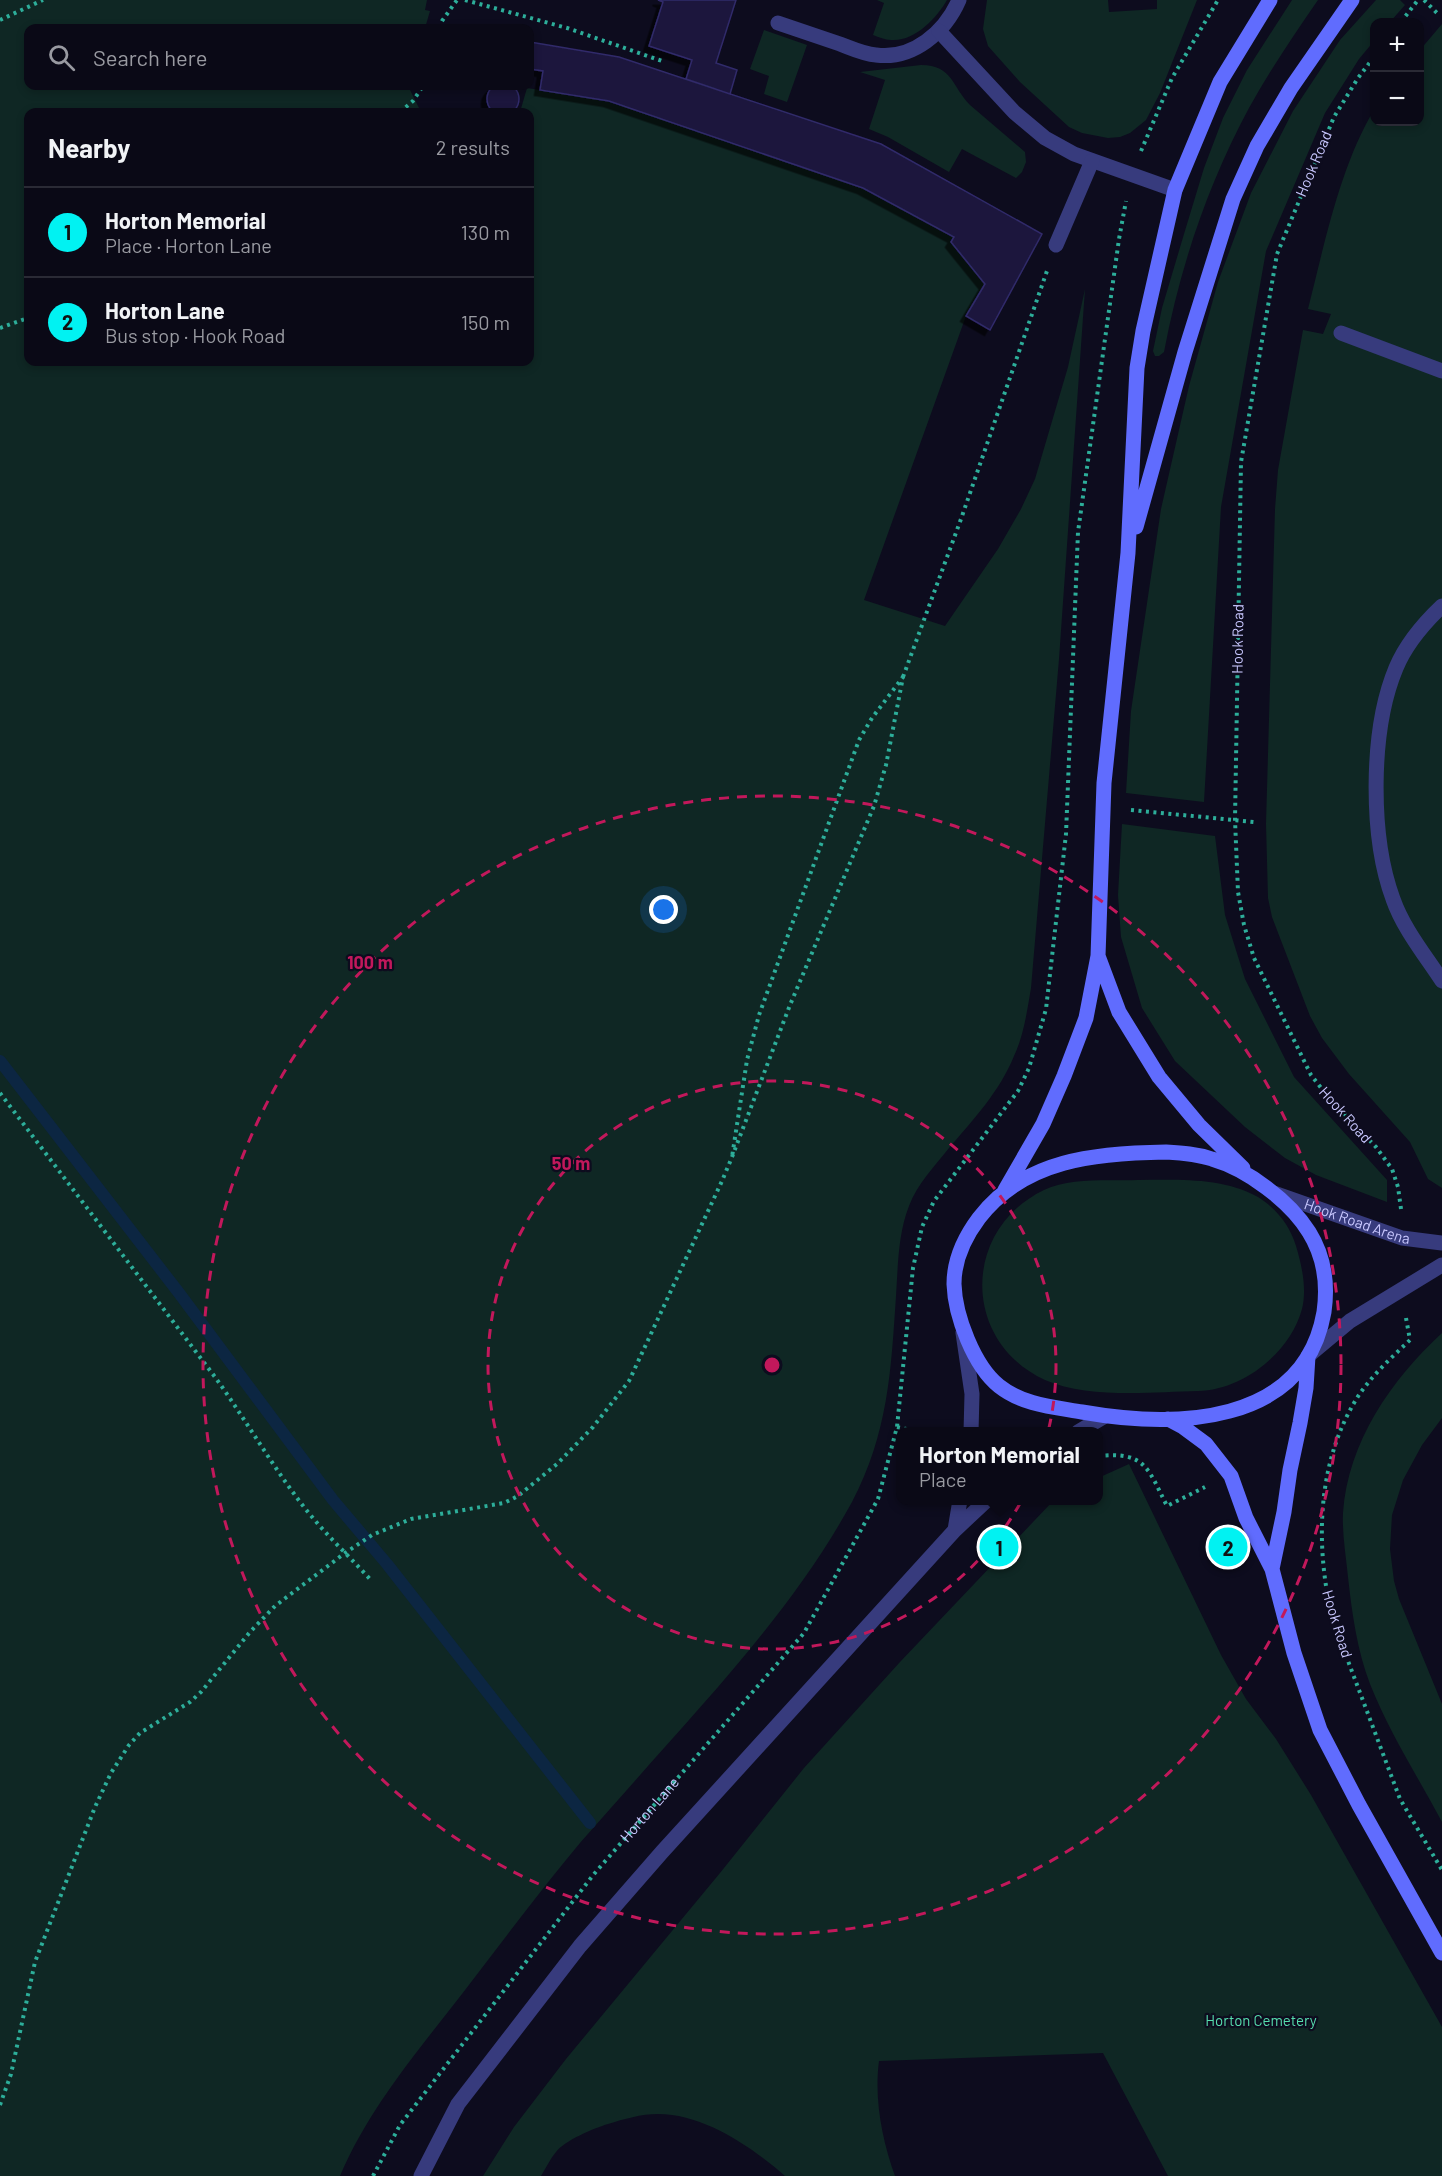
<!DOCTYPE html>
<meta charset="utf-8">
<style>
:root{--surface:#0a0916;--page:#13121f;--text:#f1f3f6;--muted:#999aa1;--line:#2a2a35;--accent:#01f2f2}
body{margin:0;font-family:Barlow,sans-serif;background:var(--page);color:var(--text)}
.controls{position:absolute;right:18px;top:18px;display:grid;overflow:hidden;border-radius:12px;box-shadow:0 3px 9px #0003}
.controls button{width:54px;height:54px;display:grid;place-items:center;padding:0;border:0;border-bottom:2px solid var(--line);background:var(--surface);color:var(--text);font:30px sans-serif}
.you{position:absolute;left:664px;top:910px;width:21px;height:21px;margin:-15px;border:4px solid #fff;border-radius:50%;background:#1a73e8;box-shadow:0 0 0 9px #1a73e833}
.badge{display:grid;place-items:center;width:39px;height:39px;border-radius:50%;background:var(--accent);color:#111;font-size:20px;font-weight:700}
.pin{position:absolute;translate:-50% -50%;border:3px solid #fff;box-shadow:0 2px 6px #0006}
.popup{position:absolute;left:896px;top:1427px;width:207px;height:78px;box-sizing:border-box;display:grid;place-content:center;border-radius:12px;background:var(--surface);filter:drop-shadow(0 2px 4px #0005);font-size:20px;white-space:nowrap;color:var(--muted)}
.popup b{font-size:22px;color:var(--text)}
.popup::after{content:'';position:absolute;left:50%;top:100%;margin-left:-12px;border:12px solid transparent;border-top-color:var(--surface)}
.list{margin:0;padding:0;list-style:none}
h2{display:flex;justify-content:space-between;align-items:center;height:78px;margin:0;padding:0 24px;font-size:26px}
h2 small{font-size:20px;font-weight:400;color:var(--muted)}
.list li{display:grid;grid-template-columns:39px 1fr auto;gap:18px;align-items:center;box-sizing:border-box;height:90px;padding:0 24px;border-top:2px solid var(--line)}
.list b{display:block;font-size:22px;white-space:nowrap}
.list p{margin:0;font-size:20px;white-space:nowrap;color:var(--muted)}
.list em{font-size:20px;font-style:normal;color:var(--muted)}
.icon{flex:none;width:33px;height:33px;fill:none;stroke:currentColor;stroke-width:2;stroke-linecap:round;stroke-linejoin:round}
.map{position:relative;flex:none;width:1442px;height:2176px;overflow:hidden}
.search{position:absolute;background:var(--surface);box-shadow:0 3px 9px #0003;left:24px;top:24px;width:510px;height:66px;display:flex;align-items:center;gap:15px;box-sizing:border-box;padding:0 21px;border-radius:12px;color:var(--muted);font-size:22px}
.panel{position:absolute;background:var(--surface);box-shadow:0 3px 9px #0003;left:24px;top:108px;width:510px;height:258px;border-radius:12px}
.map>svg:first-child{display:block}
.green{fill:#0f2724}
.lines{fill:none;stroke-linecap:round;stroke-linejoin:round}
.stream{stroke:#0c2642;stroke-width:12}
.building{fill:#1c183e;stroke:#302a6a;stroke-width:1.5;filter:url(#shadow)}
.path{stroke:#2dae9a;stroke-width:4;stroke-dasharray:3 4.5;stroke-linecap:butt}
.service{stroke:#373b7d;stroke-width:15}
.tertiary{stroke:#373b7d;stroke-width:15}
.secondary{stroke:#606cfe;stroke-width:15}
.ring{fill:none;stroke:#c2185b;stroke-width:3;stroke-dasharray:10 8}
.labels{text-anchor:middle;stroke-width:4.5;stroke-linejoin:round;paint-order:stroke}
.street-label{font-size:15px;fill:#c9c8ff;stroke:#0d0c1e}
.park-label{font-size:15px;fill:#56deae;stroke:#0d0c1e}
.centre{fill:#c2185b;stroke:#0d0c1e;stroke-width:3}
.ring-label{font-size:18px;text-anchor:middle;font-weight:bold;fill:#c2185b;stroke:#0d0c1e;stroke-width:4.5;stroke-linejoin:round;paint-order:stroke}
</style>
<div class="map">
<svg width="1442" height="2176" viewBox="0 0 1442 2176">
<defs>
<filter id="shadow"><feDropShadow dx="-5.5" dy="5.5" stdDeviation="0" flood-color="#0009"/></filter>
</defs>
<rect width="100%" height="100%" fill="#0d0c1e"/>
<path class="green" d="M0,0H427L425,10L430,11L425,28H28V86H408L421,112H28V362H530V112H520L527,88L609,101L863,188L954,237L952,242L985,284L966,316L864,600L945,626L998,549L1021,509L1035,479L1068,367L1085,289L1059,659L1031,988C1027,1011 1024,1035 1014,1056C1000,1091 973,1120 949,1148C935,1166 917,1184 909,1206C898,1234 898,1266 896,1296C891,1372 888,1433 852,1502C793,1610 707,1699 626,1791C606,1814 585,1836 566,1860C530,1904 496,1950 462,1994C417,2052 369,2108 340,2176H0Z
M877,0H947C937,18 914,42 891,40C885,40 879,37 873,35L884,3Z
M987,0H1108L1109,12L1157,9V0H1197L1160,93L1146,120L1130,133L1120,137L1108,138L1082,133L1069,127L1020,82L988,46L983,29Z
M1292,0H1318C1294,35 1270,70 1249,108C1208,184 1180,267 1164,352L1159,356H1155L1153,351L1162,308L1184,234L1204,168L1223,118L1247,70Z
M1376,0H1400L1405,5L1390,22H1374V41L1359,59L1325,113L1266,251L1221,507L1204,802L1126,793L1131,711L1161,509L1189,386L1218,282L1251,193L1293,111L1340,40Z
M1442,24V1188L1428,1179L1410,1142L1349,1074L1322,1038L1310,1016L1272,917L1268,898L1266,824L1275,509L1278,470L1303,330L1323,334L1331,314L1308,309C1324,246 1340,166 1374,110V122H1420V50Z
M764,30L807,45L787,102L764,94L769,76L750,69Z
M921,65C953,65 952,87 970,105L1025,152L1026,162L1022,172L1016,178L962,149L949,172L888,137L869,129L885,80L860,72Z
M1122,824L1215,836L1225,915L1245,979L1294,1077L1387,1180V1202L1316,1175L1285,1158L1245,1127L1175,1061L1142,1008L1121,937L1118,895Z
M1138,1180C1178,1180 1221,1177 1258,1197C1276,1208 1290,1226 1296,1246C1302,1266 1307,1289 1302,1309C1290,1353 1243,1390 1198,1391C1152,1392 1088,1399 1045,1380C962,1342 961,1230 1044,1190C1071,1177 1108,1181 1138,1180Z
M1442,1333V1418L1422,1445L1403,1480L1392,1515L1390,1549L1394,1581L1399,1599L1442,1704V1822C1418,1777 1389,1732 1370,1684C1357,1650 1352,1613 1348,1577C1346,1556 1342,1534 1343,1513C1348,1442 1391,1380 1442,1333Z
M1129,1464L1221,1655L1246,1699L1276,1739L1311,1795L1442,2027V2176H1168L1103,2053L879,2061C874,2099 882,2140 895,2176H785C752,2147 704,2114 658,2114C641,2114 624,2119 608,2124C594,2128 564,2141 556,2152C550,2159 546,2168 541,2176H483L514,2127L566,2059L720,1873L804,1768L900,1662L1053,1501L1098,1500V1478Z"/>
<g class="lines">
<path class="stream" d="M0,1061L179,1293L333,1500L387,1564L590,1823"/>
</g>
<path class="building" d="M658,0H736L716,63L737,70L730,94L686,79L692,60L649,46L663,2Z
M530,42L619,57L881,144L1042,234L990,330L966,316L985,284L951,242L954,237L863,188L609,101L540,90L543,71L530,69Z
M487 99a16 16 0 1 1 32 0a16 16 0 1 1-32 0Z"/>
<g class="lines">
<g class="path">
<path d="M465,0L567,28L662,61"/>
<path d="M1424,0L1437,13"/>
<path d="M0,20L43,0"/>
<path d="M1401,22L1418,0"/>
<path d="M439,28L442,21L457,0"/>
<path d="M1374,57L1358,78L1334,117L1277,254L1241,462L1235,820L1238,892L1244,925L1254,958L1311,1075L1329,1098L1376,1147L1392,1169L1398,1187L1401,1209"/>
<path d="M400,112L413,101L423,86"/>
<path d="M1141,151L1172,78L1218,0"/>
<path d="M0,328L28,318"/>
<path d="M903,677L961,519L1048,268"/>
<path d="M1131,810L1254,822"/>
<path d="M0,1093L215,1377C246,1420 272,1466 304,1507C324,1533 348,1555 370,1579"/>
<path d="M1406,1318L1410,1340C1391,1358 1371,1376 1357,1398C1316,1464 1315,1548 1333,1621L1400,1799L1442,1870"/>
<path d="M897,1427L921,1432"/>
<path d="M1098,1456C1146,1451 1148,1469 1167,1506L1205,1487"/>
<path d="M0,2105L11,2074L35,1962L95,1807L111,1773L129,1745L140,1733L190,1702L201,1692L250,1632L275,1606L345,1553L372,1535L411,1519L504,1503L518,1496L557,1464L593,1427L629,1381L722,1181L732,1157L790,1005L874,806L886,765L903,677L872,718L859,740L759,1015L747,1060L732,1157"/>
<path id="s1" d="M373,2176L400,2125L594,1874L804,1633L878,1499L897,1427L913,1268L922,1227L934,1201L1018,1091L1029,1068L1046,1009L1066,834L1078,532L1119,239L1126,201"/>
</g>
<g class="service">
<path d="M778,23C799,30 819,37 840,44C851,48 863,54 876,55C913,60 945,32 959,0"/>
<path d="M939,31L1014,112L1045,138L1074,154L1175,190"/>
<path d="M1056,245L1092,161"/>
<path d="M1341,333L1442,371"/>
<path d="M1442,606C1423,624 1406,644 1396,668C1370,730 1370,837 1393,899C1403,928 1425,955 1442,981"/>
<path id="s2" d="M1274,1193L1402,1238L1442,1243"/>
<path d="M1308,1356L1350,1321L1442,1265"/>
</g>
<path class="tertiary" d="M963,1333L972,1394L971,1432
M1078,1432L1105,1416
M955,1530L960,1500
M421,2176L458,2104L580,1946L662,1852L955,1530L987,1500"/>
<path class="secondary" d="M1136,527L1185,352L1233,199L1257,146L1291,88L1352,0
M1098,956L1119,1012L1159,1077L1199,1125L1243,1168
M1166,1152C1182,1153 1197,1154 1212,1159C1247,1169 1290,1201 1309,1232C1324,1256 1328,1284 1324,1312C1304,1427 1173,1428 1082,1412C1053,1407 1023,1405 999,1386C974,1366 955,1316 954,1284C954,1259 964,1238 979,1218C1024,1159 1097,1153 1166,1152Z
M1005,1190L1043,1124L1064,1076L1086,1018L1098,956L1104,783L1128,553L1137,368L1143,331L1175,190L1220,82L1270,0
M1168,1419L1183,1427L1206,1444L1231,1476L1246,1518L1272,1569L1294,1653L1320,1730L1359,1805L1442,1953
M1272,1569L1284,1512L1290,1470L1300,1423L1306,1388L1308,1356"/>
</g>
<g class="ring">
<circle cx="772" cy="1365" r="284"/>
<circle cx="772" cy="1365" r="569"/>
</g>
<g class="labels">
<g class="street-label">
<text transform="translate(1314 164) rotate(-67)" y="5">Hook Road</text>
<text transform="translate(1238 639) rotate(-89)" y="5">Hook Road</text>
<text transform="translate(1345 1115) rotate(48)" y="5">Hook Road</text>
<text dy="5" stroke="none"><textPath href="#s2" startOffset="88">Hook Road Arena</textPath></text>
<text transform="translate(1337 1624) rotate(73)" y="5">Hook Road</text>
<text dy="5" stroke="none"><textPath href="#s1" startOffset="460">Horton Lane</textPath></text>
</g>
<g class="park-label">
<text x="1261" y="2026">Horton Cemetery</text>
</g>
</g>
<circle cx="772" cy="1365" r="9" class="centre"/>
<g class="ring-label">
<text x="370" y="969">100 m</text>
<text x="571" y="1170">50 m</text>
</g>
</svg>
<div class="controls">
<button>+</button>
<button>−</button>
</div>
<div class="you"></div>
<div class="pin badge" style="left:999px;top:1547px">1</div>
<div class="popup"><b>Horton Memorial</b>Place</div>
<div class="pin badge" style="left:1228px;top:1547px">2</div>
<div class="search"><svg class="icon" aria-label="search" viewBox="0 0 24 24"><circle cx="10" cy="10" r="6"/><path d="M15 15l6 6"/></svg>Search here</div>
<section class="panel">
<h2>Nearby<small>2 results</small></h2>
<ul class="list">
<li><span class="badge">1</span><div><b>Horton Memorial</b><p>Place · Horton Lane</p></div><em>130 m</em></li>
<li><span class="badge">2</span><div><b>Horton Lane</b><p>Bus stop · Hook Road</p></div><em>150 m</em></li>
</ul>
</section>
</div>
